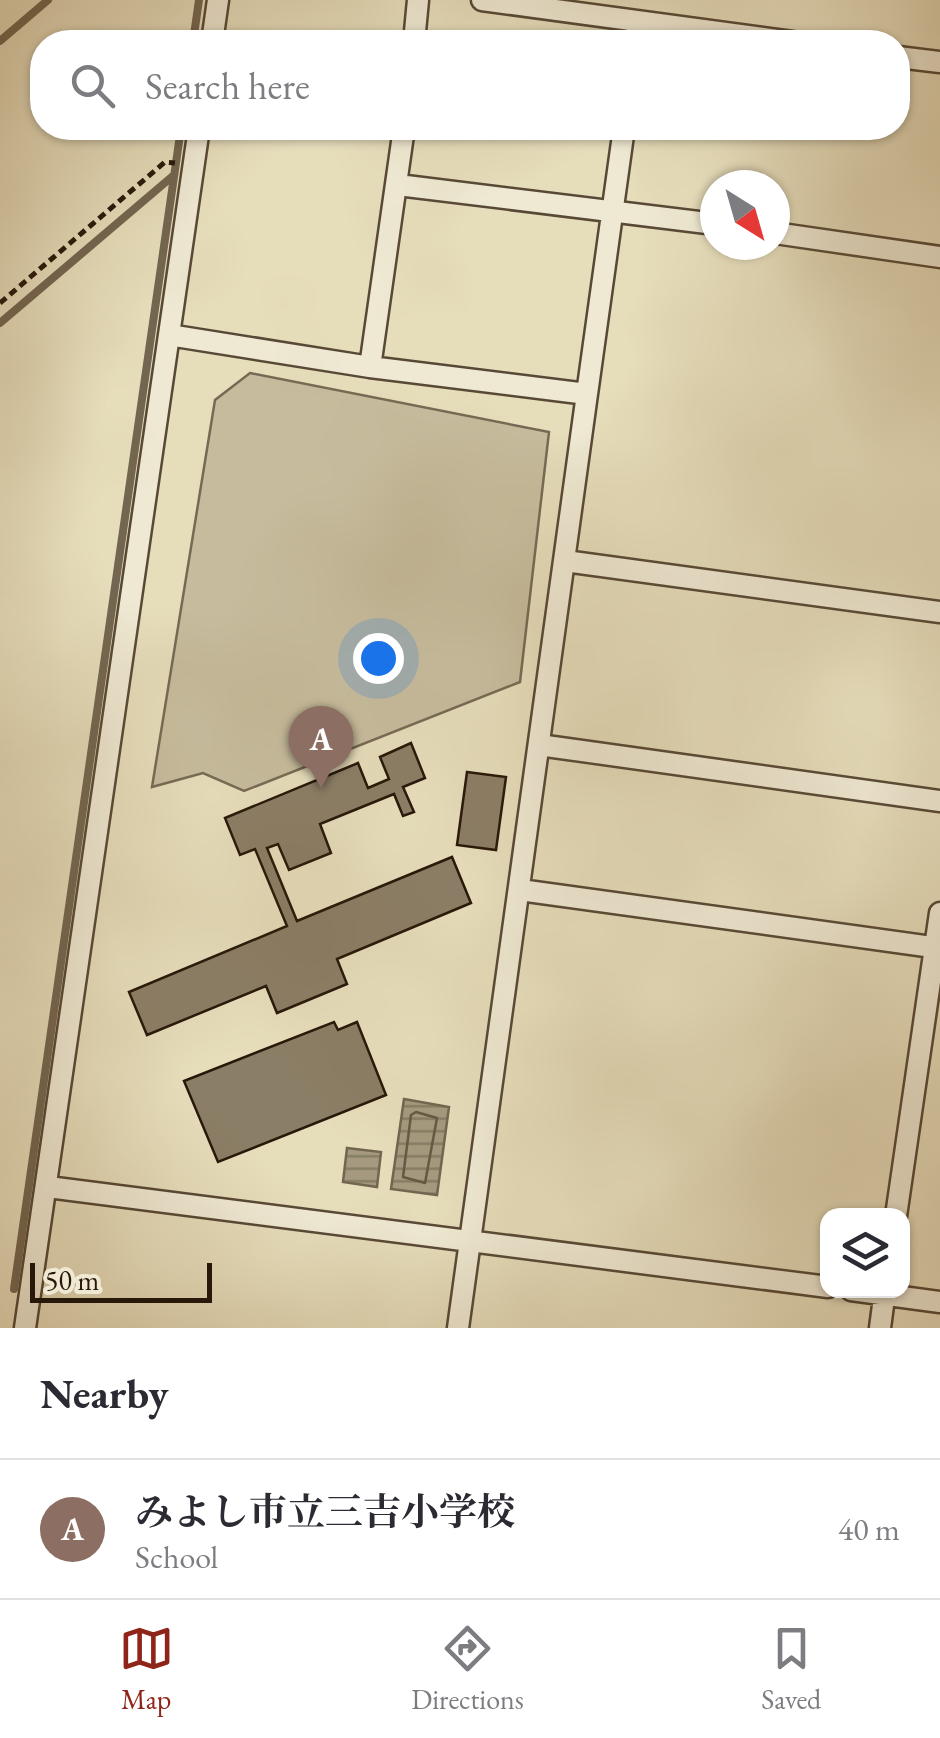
<!DOCTYPE html>
<meta charset="utf-8">
<style>
:root{--surface:#fff;--page:#f2f2f3;--text:#2b2b33;--muted:#7c7c81;--line:#e1e1e2;--accent:#8f2418}
body{margin:0;font-family:"EB Garamond","Noto Serif JP",serif;background:var(--page);color:var(--text)}
.controls{position:absolute;right:30px;bottom:30px;display:grid;overflow:hidden;border-radius:20px;box-shadow:0 2px 8px #0004}
.controls button{width:90px;height:90px;display:grid;place-items:center;padding:0;border:0;border-bottom:2px solid var(--line);background:var(--surface);color:var(--text);font:50px sans-serif}
.compass{position:absolute;left:700px;top:170px;width:90px;height:90px;border-radius:50%;background:var(--surface);box-shadow:0 2px 8px #0004;rotate:143deg}
.scale{position:absolute;left:30px;bottom:25px;width:182px;box-sizing:border-box;padding-left:10px;border:5px solid #28180a;border-top:0;font-size:28px;line-height:35px;white-space:nowrap;color:#28180a;-webkit-text-stroke:8px #efe9d3;paint-order:stroke}
.you{position:absolute;left:378px;top:658px;width:35px;height:35px;margin:-25px;border:8px solid #fff;border-radius:50%;background:#1a73e8;box-shadow:0 0 0 15px #1a73e833}
.badge{display:grid;place-items:center;width:65px;height:65px;border-radius:50%;background:var(--accent);color:#fff;font-size:32px;font-weight:700}
.pin{position:absolute;translate:-50% -82px;filter:drop-shadow(0 2px 5px #0008)}
.pin::after{content:'';position:absolute;top:52px;width:35px;height:30px;background:inherit;clip-path:polygon(0 0,100% 0,50% 100%)}
.list{margin:0;padding:0;list-style:none}
h2{display:flex;justify-content:space-between;align-items:center;height:130px;margin:0;padding:0 40px;font-size:42px}
h2 small{font-size:32px;font-weight:400;color:var(--muted)}
.list li{display:grid;grid-template-columns:65px 1fr auto;gap:30px;align-items:center;box-sizing:border-box;height:140px;padding:0 40px;border-top:2px solid var(--line)}
.list b{display:block;font-size:38px;white-space:nowrap}
.list p{margin:0;font-size:32px;white-space:nowrap;color:var(--muted)}
.list em{font-size:32px;font-style:normal;color:var(--muted)}
.icon{flex:none;width:55px;height:55px;fill:none;stroke:currentColor;stroke-width:2;stroke-linecap:round;stroke-linejoin:round}
.map{position:relative;flex:none;width:940px;height:1328px;overflow:hidden}
.search{position:absolute;background:var(--surface);box-shadow:0 2px 8px #0004;left:30px;right:30px;top:30px;height:110px;display:flex;align-items:center;gap:25px;box-sizing:border-box;padding:0 35px;border-radius:40px;color:var(--muted);font-size:38px}
.sheet{height:270px;background:var(--surface)}
nav{display:flex;justify-content:space-around;align-items:center;box-sizing:border-box;height:140px;border-top:2px solid var(--line);background:var(--surface);font-size:28px;color:var(--muted)}
nav a{display:grid;justify-items:center;gap:5px}
nav .on{color:var(--accent)}
.map>svg:first-child{display:block}
.pitch{fill:#c6bc9d;stroke:#776a54;stroke-width:2.5}
.water{fill:url(#water-rules);stroke:#736650;stroke-width:2.5}
.lines{fill:none;stroke-linecap:round;stroke-linejoin:round}
.shore{stroke:#665944;stroke-width:2.5}
.stream{stroke:#736650;stroke-width:8}
.building{fill:#8b7e66;stroke:#28180a;stroke-width:2.5}
.minor-casing{stroke:#584936;stroke-width:25}
.path{stroke:#28180a;stroke-width:5;stroke-dasharray:8 5;stroke-linecap:butt}
.minor{stroke:#efe9d3;stroke-width:20}
</style>
<div class="map">
<svg width="940" height="1328" viewBox="0 0 940 1328">
<defs>
<pattern id="water-rules" width="6" height="5" patternUnits="userSpaceOnUse" patternTransform="scale(2.5)"><rect width="6" height="5" fill="#a59a7f"/><path d="M0 2.5h6" fill="none" stroke="#867d66"/></pattern>
</defs>
<rect width="100%" height="100%" fill="#e6ddbb"/>
<filter id="stains"><feTurbulence type="fractalNoise" baseFrequency=".002" numOctaves="4"/><feColorMatrix values="0 0 0 0 .2 0 0 0 0 .09 0 0 0 0 .02 0 0 0 .5 -.17"/></filter>
<radialGradient id="worn" r=".72"><stop offset=".6" stop-color="#630" stop-opacity="0"/><stop offset="1" stop-color="#630" stop-opacity=".3"/></radialGradient>
<path class="pitch" d="M250,373L549,432L520,682L244,791L203,773L152,787L215,400Z"/>
<path class="water" d="M404,1099L449,1107L437,1195L391,1189Z
M347,1148L381,1152L377,1187L343,1182Z"/>
<g class="lines">
<path class="shore" d="M416,1112L437,1118L425,1183L403,1177L411,1115Z"/>
<path class="stream" d="M0,41L48,0
M193,42L199,0
M0,323L174,175
M14,1289L181,128"/>
</g>
<path class="building" d="M411,743L425,778L403,787L414,812L403,816L394,794L320,824L331,853L289,870L278,844L267,848L297,921L452,857L471,903L337,959L347,984L277,1013L266,986L147,1035L129,992L287,926L255,849L240,855L225,818L358,763L368,788L389,779L380,757Z
M467,772L506,777L496,850L457,845Z
M334,1022L338,1030L357,1022L386,1095L218,1162L184,1081Z"/>
<g class="lines">
<defs>
<path id="minor" d="M482,0L792,42
M212,42L218,0
M414,42L418,0
M635,42L638,22
M898,57L940,62
M398,185L715,224
M775,233L940,257
M169,335L370,367L587,394L458,1328
M370,367L404,128
M587,394L624,128
M565,561L940,612
M539,745L940,801
M520,890L940,948
M48,1187L828,1287
M896,1216L940,913
M851,1290L940,1302
M25,1328L199,128
M880,1328L885,1290"/>
</defs>
<use href="#minor" class="minor-casing"/>
<path class="path" d="M0,303L165,162L175,163"/>
<use href="#minor" class="minor"/>
</g>
<rect width="100%" height="100%" filter="url(#stains)"/>
<rect width="100%" height="100%" fill="url(#worn)"/>
</svg>
<div class="controls">
<button><svg class="icon" aria-label="layers" viewBox="0 0 24 24"><path d="M12 4l9 5-9 5-9-5zM3 14l9 5 9-5"/></svg></button>
</div>
<svg class="compass" viewBox="-18 -18 36 36"><path d="M0-13l5 13h-10z" fill="#e53935"/><path d="M0 13l5-13h-10z" fill="#7c7c81"/></svg>
<div class="scale">50 m</div>
<div class="you"></div>
<div class="pin badge" style="left:321px;top:788px;background:#8d6e63">A</div>
<div class="search"><svg class="icon" aria-label="search" viewBox="0 0 24 24"><circle cx="10" cy="10" r="6"/><path d="M15 15l6 6"/></svg>Search here</div>
</div>
<section class="sheet">
<h2>Nearby<small></small></h2>
<ul class="list">
<li><span class="badge" style="background:#8d6e63">A</span><div><b>みよし市立三吉小学校</b><p>School</p></div><em>40 m</em></li>
</ul>
</section>
<nav>
<a class="on"><svg class="icon" aria-label="map" viewBox="0 0 24 24"><path d="M3 6l6-2 6 2 6-2v14l-6 2-6-2-6 2zM9 4v14M15 6v14"/></svg>Map</a>
<a><svg class="icon" aria-label="directions" viewBox="0 0 24 24"><path d="M12 3l9 9-9 9-9-9zM9 14v-3h6M13 9l2 2-2 2"/></svg>Directions</a>
<a><svg class="icon" aria-label="saved" viewBox="0 0 24 24"><path d="M7 4h10v16l-5-4-5 4z"/></svg>Saved</a>
</nav>
